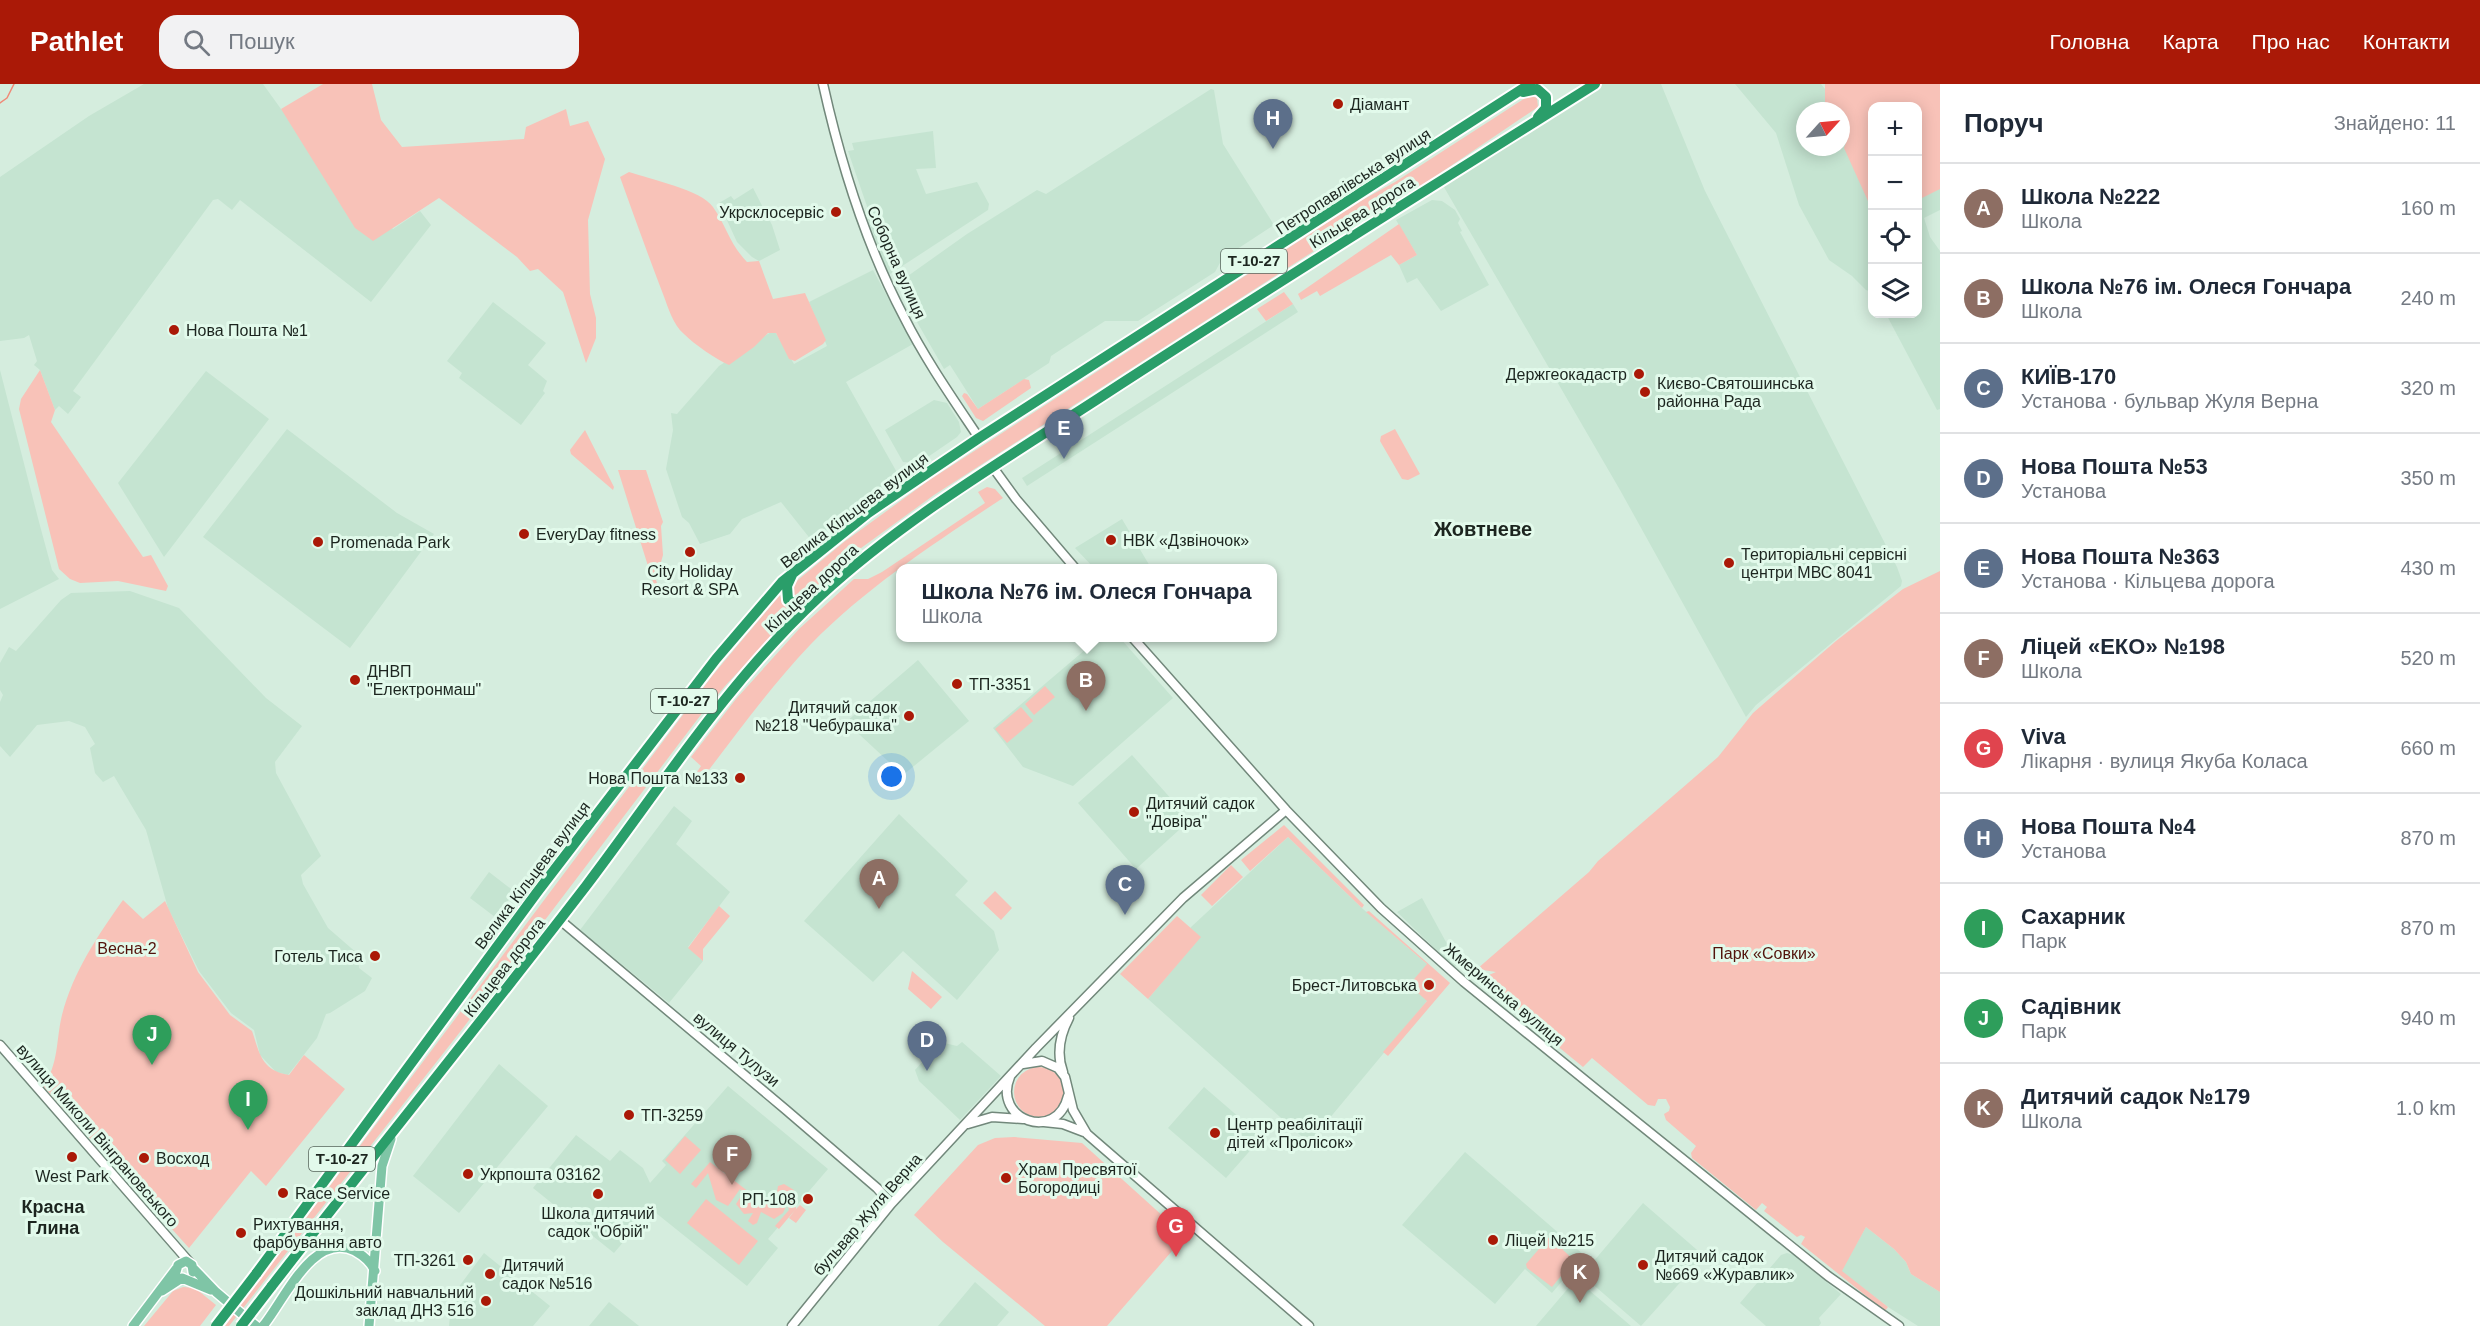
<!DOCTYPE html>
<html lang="uk">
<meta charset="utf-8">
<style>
:root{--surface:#fff;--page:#f2f2f3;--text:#1f2937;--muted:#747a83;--line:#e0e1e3;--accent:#aa1907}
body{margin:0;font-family:Helvetica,sans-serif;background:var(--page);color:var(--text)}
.controls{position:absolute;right:18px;top:18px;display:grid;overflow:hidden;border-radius:12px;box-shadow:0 3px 15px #0003}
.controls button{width:54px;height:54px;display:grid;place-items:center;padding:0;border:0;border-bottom:2px solid var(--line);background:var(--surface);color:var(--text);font:30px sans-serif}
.compass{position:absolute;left:1796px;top:18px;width:54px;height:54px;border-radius:50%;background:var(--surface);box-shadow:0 3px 15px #0003;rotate:63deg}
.you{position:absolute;left:892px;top:693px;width:21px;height:21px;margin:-15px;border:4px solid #fff;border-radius:50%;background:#1a73e8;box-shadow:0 0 0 9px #1a73e833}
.badge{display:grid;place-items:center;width:39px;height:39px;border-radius:50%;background:var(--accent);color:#fff;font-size:20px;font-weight:700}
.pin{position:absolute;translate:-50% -50px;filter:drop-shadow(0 2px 3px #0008)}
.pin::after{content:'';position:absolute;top:32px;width:21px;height:18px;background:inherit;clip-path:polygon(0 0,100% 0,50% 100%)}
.popup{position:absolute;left:896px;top:480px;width:381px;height:78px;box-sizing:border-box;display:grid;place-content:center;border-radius:12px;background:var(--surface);filter:drop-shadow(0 2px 4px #0005);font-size:20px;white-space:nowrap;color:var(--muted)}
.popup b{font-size:22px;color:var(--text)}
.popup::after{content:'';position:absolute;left:50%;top:100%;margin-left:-12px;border:12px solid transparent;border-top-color:var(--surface)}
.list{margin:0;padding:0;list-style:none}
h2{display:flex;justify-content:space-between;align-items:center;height:78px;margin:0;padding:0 24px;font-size:26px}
h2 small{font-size:20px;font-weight:400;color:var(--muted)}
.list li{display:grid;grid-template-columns:39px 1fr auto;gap:18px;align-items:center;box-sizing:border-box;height:90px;padding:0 24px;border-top:2px solid var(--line)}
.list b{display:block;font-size:22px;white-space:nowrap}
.list p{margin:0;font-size:20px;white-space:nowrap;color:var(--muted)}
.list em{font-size:20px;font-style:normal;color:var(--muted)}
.icon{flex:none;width:33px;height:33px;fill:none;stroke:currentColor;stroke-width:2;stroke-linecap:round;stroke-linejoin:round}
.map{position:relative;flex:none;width:1940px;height:1242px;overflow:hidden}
header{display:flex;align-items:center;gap:36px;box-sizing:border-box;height:84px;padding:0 30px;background:var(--accent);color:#fff}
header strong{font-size:28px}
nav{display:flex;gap:33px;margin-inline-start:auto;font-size:21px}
.search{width:420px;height:54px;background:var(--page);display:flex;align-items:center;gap:15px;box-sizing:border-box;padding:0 21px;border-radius:18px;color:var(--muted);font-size:22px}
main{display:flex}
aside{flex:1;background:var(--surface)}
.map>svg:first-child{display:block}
.built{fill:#c5e4d1;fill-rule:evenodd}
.green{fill:#f8c2b8}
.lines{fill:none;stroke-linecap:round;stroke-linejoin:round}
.stream{stroke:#f08a78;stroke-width:1.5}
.secondary-casing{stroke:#72887b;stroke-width:11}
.primary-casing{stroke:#fff;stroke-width:12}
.highway-casing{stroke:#fff;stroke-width:14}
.secondary{stroke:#fff;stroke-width:8}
.primary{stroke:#7fc5a6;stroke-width:9}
.highway{stroke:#2a9e6a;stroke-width:10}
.highway-bridge-casing{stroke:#fff;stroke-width:14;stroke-linecap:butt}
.highway-bridge{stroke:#2a9e6a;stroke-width:10}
.poi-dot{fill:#aa1907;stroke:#e2faeb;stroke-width:2}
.labels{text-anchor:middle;stroke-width:6;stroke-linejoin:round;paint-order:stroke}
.shield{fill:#e2faeb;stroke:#57655c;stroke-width:1.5}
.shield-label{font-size:15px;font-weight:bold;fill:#1c251f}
.poi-label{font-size:16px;fill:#1c251f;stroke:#e2faeb;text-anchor:start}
.street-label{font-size:16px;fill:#1c251f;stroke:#e2faeb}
.park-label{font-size:16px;fill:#52130b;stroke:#e2faeb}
.neighbourhood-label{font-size:18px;font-weight:bold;fill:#1c251f;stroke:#e2faeb}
.quarter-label{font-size:20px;font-weight:bold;fill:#1c251f;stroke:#e2faeb}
</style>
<header>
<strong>Pathlet</strong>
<div class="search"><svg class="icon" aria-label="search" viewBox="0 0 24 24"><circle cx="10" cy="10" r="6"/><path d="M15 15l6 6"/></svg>Пошук</div>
<nav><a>Головна</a><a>Карта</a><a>Про нас</a><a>Контакти</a></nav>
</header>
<main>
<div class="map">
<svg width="1940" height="1242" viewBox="0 0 1940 1242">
<rect width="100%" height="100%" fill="#d5edde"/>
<path class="built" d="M144,0H263L281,25L393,145L420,127L431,141L371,218L240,116L232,126L218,115L213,116L73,307L81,313L68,330L59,322L55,326L40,286L34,281L37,277L29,251L24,254L0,257V93L89,32Z
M1595,0H1661L1705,107L1897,483L1902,497L1901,502L1756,621L1746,633L1620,406L1441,98Z
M1735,0H1821L1855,42L1872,112V208L1866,206L1852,192L1829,176L1799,121L1776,49ZM1805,27H1841V63H1805Z
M1211,5L1214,6L1223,60L1274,141L1222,175L1215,188L1138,237H1105L1051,272L1049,279L978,325L950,281L944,285L917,238L898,199L967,150L1037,106L1046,110Z
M933,47L936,84L916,85L926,110L977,98L989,120L988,126L890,190L887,189L868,135L871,134L848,67L854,66L852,59Z
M1940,102V126L1924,134L1930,153L1940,167V325L1937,326L1886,230H1918V113Z
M753,104L772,141L780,166L759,177L752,173L737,158L719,119L731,112L734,116Z
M1432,116L1442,117L1455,126L1460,135L1458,139L1462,147L1460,148L1489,201L1441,227L1417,194L1407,199L1399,181L1417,171L1396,136Z
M873,186L913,260L846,298L899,392L885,400L812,457L781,418L742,435L730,450L700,460L689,439L682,433L666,385L673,346L671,329L677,330L719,282L774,246L794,280L827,262L809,218Z
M493,218L546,259L528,281L547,297L543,307L545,309L521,341L459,294L462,289L447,277Z
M1293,220L1298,228L1027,402L1022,394Z
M0,286L39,438L52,486L59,495L0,525Z
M206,287L269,335L164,473L118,399Z
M934,316L947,319L959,338L961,348L957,353L919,379L903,378L885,346Z
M287,345L397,429L434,450L350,564L203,453Z
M1122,435L1151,484H1094L1075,464Z
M130,507L179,524L266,614L302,642L275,678L276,689L321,772L301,791L303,800L328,844L358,870L359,884L372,894L365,907L330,929L326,930L317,954L288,991L276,988L260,971L254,946L231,929L199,887L168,824L146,746L114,692L103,698L95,689L90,664L95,660L85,643L69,637L37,641L10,673L0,662V618L3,611L0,606V579L9,563L16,567L61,516L71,509Z
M1099,554H1120L1173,614L1073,702L1023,683L993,644Z
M918,576L969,637L903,691L846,638Z
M1132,671L1190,736L1136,785L1078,719Z
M674,722L692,737L676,760L730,808L688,863L703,877L669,919L580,846Z
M899,730L968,797L955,811L994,847L999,866L957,916L903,867L873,898L804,837Z
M1288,753L1364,826L1427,880V917L1309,1059L1148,915L1200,853L1190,844Z
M489,788L515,808L495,833L470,814Z
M1422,814L1458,880L1454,883L1397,828Z
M940,958L957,962L962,958L1001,992L960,1036L919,997L915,986Z
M499,980L548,1022L459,1129L413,1092Z
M728,1002L828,1085L768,1155L778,1164L747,1202L651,1125L614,1169L533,1104L576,1051L610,1077L620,1066L643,1084L650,1099L666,1081L662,1077Z
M1204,1003L1262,1053L1226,1094L1168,1044Z
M1465,1068L1584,1171L1552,1209L1525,1185L1495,1220L1402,1141Z
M1643,1119L1704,1172L1641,1242L1582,1191Z
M1866,1143L1894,1165L1906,1178L1911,1190L1940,1208V1242H1918L1888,1223L1841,1187Z
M484,1169L550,1222L533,1242H449L452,1212Z
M1787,1169L1794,1171L1841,1210L1819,1234L1821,1239L1819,1242H1766L1740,1219L1781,1171Z
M1576,1195L1631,1242H1536Z
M975,1198L1009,1228L997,1242H938Z
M609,1218L639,1242H589Z"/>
<path class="green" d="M323,0H372L381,36L402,63L524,55L526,43L566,25L570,42L588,37L605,75L588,136L590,210L596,234V254L586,279L563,208L538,185L530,187L517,173L439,114L373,157L355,144L281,25Z
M1825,0H1940V105L1918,116V22H1872V126L1844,64L1849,50L1841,39V27H1832L1825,18Z
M1530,11L1537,14L1538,23L1433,94L1331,156L934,411L857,467L805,515H792L790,504L793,500L844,458L928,397L1364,115L1395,98Z
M629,88C649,95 702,106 713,123C727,143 729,159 747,178L759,177L773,215L805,209L826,256L823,260L795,277L789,275L776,249H768L754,263L729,281C716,275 695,261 684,250C673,241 668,223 663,210C648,171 634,132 620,93Z
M1399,140L1417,171L1399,181L1391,171L1320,212L1317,207L1301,216L1298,210Z
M1284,208L1293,220L1266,237L1257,225Z
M40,286L55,326L51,338L143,473L151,471L168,502L166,507L118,497L80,499L70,495L59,485L19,325L21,315Z
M1024,295L1029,296L1031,304L983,337L976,334L962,312L964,309L967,310L978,325Z
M1395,345L1420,390L1408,396L1402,395L1380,357L1381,352Z
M585,346L614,403L613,406L571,370L570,366Z
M618,386H646L663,438L661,442L663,471L656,496L661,512L658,514Z
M987,403L995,405L1003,414C936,458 868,502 811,560C773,600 741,644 708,687L697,688L701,682L691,673L736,615L799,545L854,495H868L882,488L985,419L978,408Z
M1940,487V1208L1911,1190L1906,1178L1894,1165L1866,1143L1842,1187L1888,1223L1885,1227L1801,1160L1805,1153L1801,1151L1797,1153L1764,1127L1767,1123L1762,1119L1756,1126L1692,1074L1691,1069L1696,1062L1666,1036L1664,1030L1669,1027L1670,1023L1666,1015H1658L1655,1022L1648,1021L1592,974L1583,983L1479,898L1484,893L1496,888L1477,885L1589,788L1598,777L1718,673L1753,629L1836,557L1903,505Z
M780,511L784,522L795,527L725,602L700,632L460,948L229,1242H225L712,592Z
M1045,602L1055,613L1034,631L1025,620Z
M1021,623L1033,637L1007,659L995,645Z
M1284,741L1364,821L1362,824L1288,753L1250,787L1241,776Z
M1231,781L1243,793L1212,822L1201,811Z
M995,807L1012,824L1001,836L983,819Z
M123,816L143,835L165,817L198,888L230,931L252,947C260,970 261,986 289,991L304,971L345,1005L266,1102L251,1087L189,1164L43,1002C59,981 56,955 62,931C73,888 98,851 123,816Z
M719,822L730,832L703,865V877L688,864Z
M1369,827L1450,899L1388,972L1383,968L1427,917L1409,901L1427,880L1366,828Z
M1177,832L1201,853L1148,915L1120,890Z
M912,887L942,913L931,925L908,905Z
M1014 1008a25 25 0 1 1 50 0a25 25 0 1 1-50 0Z
M685,1052L701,1066L680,1090L665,1076Z
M1014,1053L1082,1059L1185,1152L1107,1242H1045L943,1158L914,1131L978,1061L995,1054Z
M710,1078L762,1118L776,1114L778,1102L784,1100L794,1106L796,1125L800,1121L806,1126L796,1139L789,1134L795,1126L779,1145L775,1142L789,1126L787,1120L783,1129L774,1135L761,1128L757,1139L753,1141L748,1137L753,1129L744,1130L736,1120L743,1109L740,1105L728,1122L716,1116L708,1089L696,1104L691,1100Z
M706,1115L758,1157L739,1181L687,1139Z
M1551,1151H1556L1564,1159L1563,1166L1574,1176L1552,1203L1527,1184L1526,1180Z
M183,1203L195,1204L216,1221L200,1242H144L173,1207Z"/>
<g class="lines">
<path class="stream" d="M0,19L7,14L14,0"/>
<defs>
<path id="secondary" d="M823,0C841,81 865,159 904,233C925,275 953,315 979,354
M992,382L1016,415L1075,484
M1133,554L1286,726L1381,824L1464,898L1607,1014L1828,1192L1899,1242
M560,836L785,1025L877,1104L891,1120
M0,961L191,1180
M1023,980L1042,977L1058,984L1065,993L1073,1026L1087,1050L1309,1242
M1063,988C1056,969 1060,951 1069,934
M1010,993C992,1036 1057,1059 1068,1012
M1044,1038L1063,1040L1084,1048
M968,1040L992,1033L1023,1035
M792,1242L891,1120L1036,964L1183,814L1286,726"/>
<path id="primary" d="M193,1184L216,1208L256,1242
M176,1188L178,1181L186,1177L192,1181L193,1188
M162,1207L182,1194L211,1206
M133,1242L176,1185
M263,1242C284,1217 313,1146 355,1167C364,1172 371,1178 375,1187
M369,1242L382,1082L391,1055"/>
<path id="highway" d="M1523,8L1537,5L1546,13V24L1538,33
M792,491L787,502L788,516L797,520L815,515
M256,1190L538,807L716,575L782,498L868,429L979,354L1530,0
M271,1203C375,1069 482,937 586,802C661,703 728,597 820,512C908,431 1011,372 1110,307C1270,203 1433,102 1595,0"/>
</defs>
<use href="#secondary" class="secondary-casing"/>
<use href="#primary" class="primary-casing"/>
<use href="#highway" class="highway-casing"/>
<use href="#secondary" class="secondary"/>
<use href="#primary" class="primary"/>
<use href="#highway" class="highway"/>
<defs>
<path id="highway-bridge" d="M216,1242L256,1190
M241,1242L271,1203"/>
</defs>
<use href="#highway-bridge" class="highway-bridge-casing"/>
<use href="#highway-bridge" class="highway-bridge"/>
</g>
<g class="poi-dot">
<circle cx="1338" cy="20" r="6"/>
<circle cx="836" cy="128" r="6"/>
<circle cx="174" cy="246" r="6"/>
<circle cx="1639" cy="290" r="6"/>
<circle cx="1645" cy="308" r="6"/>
<circle cx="524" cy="450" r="6"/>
<circle cx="1111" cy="456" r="6"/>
<circle cx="318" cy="458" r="6"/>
<circle cx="690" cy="468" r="6"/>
<circle cx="1729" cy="479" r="6"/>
<circle cx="355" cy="596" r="6"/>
<circle cx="957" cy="600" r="6"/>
<circle cx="909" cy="632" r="6"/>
<circle cx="740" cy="694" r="6"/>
<circle cx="1134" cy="728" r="6"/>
<circle cx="375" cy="872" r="6"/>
<circle cx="1429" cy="901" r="6"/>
<circle cx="629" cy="1031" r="6"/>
<circle cx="1215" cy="1049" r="6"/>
<circle cx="72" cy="1073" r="6"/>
<circle cx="144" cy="1074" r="6"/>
<circle cx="468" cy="1090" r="6"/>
<circle cx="1006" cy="1094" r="6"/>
<circle cx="283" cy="1109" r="6"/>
<circle cx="598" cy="1110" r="6"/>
<circle cx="808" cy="1115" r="6"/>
<circle cx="241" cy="1149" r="6"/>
<circle cx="1493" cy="1156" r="6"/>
<circle cx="468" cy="1176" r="6"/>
<circle cx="1643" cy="1181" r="6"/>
<circle cx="490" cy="1190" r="6"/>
<circle cx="486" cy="1217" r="6"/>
</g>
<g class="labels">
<g class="shield">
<rect x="1221" y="165" width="66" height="24" rx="4.5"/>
<rect x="651" y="605" width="66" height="24" rx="4.5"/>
<rect x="309" y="1063" width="66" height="24" rx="4.5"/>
</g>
<g class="shield-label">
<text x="1254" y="182">Т-10-27</text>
<text x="684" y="622">Т-10-27</text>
<text x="342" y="1080">Т-10-27</text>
</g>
<g class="poi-label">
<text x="1350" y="26">Діамант</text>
<text x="824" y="134" text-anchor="end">Укрсклосервіс</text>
<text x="186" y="252">Нова Пошта №1</text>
<text x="1627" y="296" text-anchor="end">Держгеокадастр</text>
<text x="1657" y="305">Києво-Святошинська<tspan x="1657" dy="18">районна Рада</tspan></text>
<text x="536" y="456">EveryDay fitness</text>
<text x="1123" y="462">НВК «Дзвіночок»</text>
<text x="330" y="464">Promenada Park</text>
<text x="1741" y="476">Територіальні сервісні<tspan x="1741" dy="18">центри МВС 8041</tspan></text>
<text x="690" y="493" text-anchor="middle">City Holiday<tspan x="690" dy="18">Resort &amp; SPA</tspan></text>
<text x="367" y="593">ДНВП<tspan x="367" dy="18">"Електронмаш"</tspan></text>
<text x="969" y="606">ТП-3351</text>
<text x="897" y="629" text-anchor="end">Дитячий садок<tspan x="897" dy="18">№218 "Чебурашка"</tspan></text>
<text x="728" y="700" text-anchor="end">Нова Пошта №133</text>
<text x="1146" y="725">Дитячий садок<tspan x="1146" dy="18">"Довіра"</tspan></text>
<text x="363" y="878" text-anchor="end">Готель Тиса</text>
<text x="1417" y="907" text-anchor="end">Брест-Литовська</text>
<text x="641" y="1037">ТП-3259</text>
<text x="1227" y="1046">Центр реабілітації<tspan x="1227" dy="18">дітей «Пролісок»</tspan></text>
<text x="156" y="1080">Восход</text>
<text x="1018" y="1091">Храм Пресвятої<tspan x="1018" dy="18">Богородиці</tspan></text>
<text x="480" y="1096">Укрпошта 03162</text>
<text x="72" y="1098" text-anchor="middle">West Park</text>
<text x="295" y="1115">Race Service</text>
<text x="796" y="1121" text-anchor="end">РП-108</text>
<text x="598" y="1135" text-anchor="middle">Школа дитячий<tspan x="598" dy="18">садок "Обрій"</tspan></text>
<text x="253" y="1146">Рихтування,<tspan x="253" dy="18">фарбування авто</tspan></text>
<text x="1505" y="1162">Ліцей №215</text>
<text x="1655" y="1178">Дитячий садок<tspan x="1655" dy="18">№669 «Журавлик»</tspan></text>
<text x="456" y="1182" text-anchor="end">ТП-3261</text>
<text x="502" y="1187">Дитячий<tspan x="502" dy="18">садок №516</tspan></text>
<text x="474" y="1214" text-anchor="end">Дошкільний навчальний<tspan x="474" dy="18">заклад ДНЗ 516</tspan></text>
</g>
<g class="street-label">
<text transform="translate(1353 97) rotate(-33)" y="6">Петропавлівська вулиця</text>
<text transform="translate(1362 128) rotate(-32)" y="6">Кільцева дорога</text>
<text transform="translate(897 178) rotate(66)" y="6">Соборна вулиця</text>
<text transform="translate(854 426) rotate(-37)" y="6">Велика Кільцева вулиця</text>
<text transform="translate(811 504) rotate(-43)" y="6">Кільцева дорога</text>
<text transform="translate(532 791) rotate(-53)" y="6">Велика Кільцева вулиця</text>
<text transform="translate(504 883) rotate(-52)" y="6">Кільцева дорога</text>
<text transform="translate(1504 910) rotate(40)" y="6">Жмеринська вулиця</text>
<text transform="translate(737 965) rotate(40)" y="6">вулиця Тулузи</text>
<text transform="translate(98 1051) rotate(49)" y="6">вулиця Миколи Вінграновського</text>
<text transform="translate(867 1130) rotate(-49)" y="6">бульвар Жуля Верна</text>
</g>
<g class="park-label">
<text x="127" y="870">Весна-2</text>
<text x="1764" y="875">Парк «Совки»</text>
</g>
<g class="neighbourhood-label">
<text x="53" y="1129">Красна<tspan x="53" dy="21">Глина</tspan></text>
</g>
<g class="quarter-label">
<text x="1483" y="452">Жовтневе</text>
</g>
</g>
</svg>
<div class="controls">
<button>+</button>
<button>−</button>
<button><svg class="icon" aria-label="locate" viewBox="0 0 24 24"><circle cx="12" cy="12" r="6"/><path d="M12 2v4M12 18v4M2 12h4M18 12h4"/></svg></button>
<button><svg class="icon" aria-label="layers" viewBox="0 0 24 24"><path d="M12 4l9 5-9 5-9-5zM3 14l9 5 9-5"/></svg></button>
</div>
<svg class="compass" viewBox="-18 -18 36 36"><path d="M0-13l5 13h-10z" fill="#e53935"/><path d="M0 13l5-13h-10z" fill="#747a83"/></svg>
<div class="you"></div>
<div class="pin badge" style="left:879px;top:825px;background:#8d6e63">A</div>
<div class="pin badge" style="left:1086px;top:627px;background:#8d6e63">B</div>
<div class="popup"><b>Школа №76 ім. Олеся Гончара</b>Школа</div>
<div class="pin badge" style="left:1125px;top:831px;background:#5c6f8a">C</div>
<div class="pin badge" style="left:927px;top:987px;background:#5c6f8a">D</div>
<div class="pin badge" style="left:1064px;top:375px;background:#5c6f8a">E</div>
<div class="pin badge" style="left:732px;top:1101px;background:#8d6e63">F</div>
<div class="pin badge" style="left:1176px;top:1173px;background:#e0444e">G</div>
<div class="pin badge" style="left:1273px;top:65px;background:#5c6f8a">H</div>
<div class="pin badge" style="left:248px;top:1046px;background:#2e9e5b">I</div>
<div class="pin badge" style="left:152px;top:981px;background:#2e9e5b">J</div>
<div class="pin badge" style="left:1580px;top:1219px;background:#8d6e63">K</div>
</div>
<aside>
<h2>Поруч<small>Знайдено: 11</small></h2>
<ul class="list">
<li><span class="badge" style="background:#8d6e63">A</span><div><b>Школа №222</b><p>Школа</p></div><em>160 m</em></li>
<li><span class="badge" style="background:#8d6e63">B</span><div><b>Школа №76 ім. Олеся Гончара</b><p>Школа</p></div><em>240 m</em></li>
<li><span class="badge" style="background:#5c6f8a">C</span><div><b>КИЇВ-170</b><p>Установа · бульвар Жуля Верна</p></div><em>320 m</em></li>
<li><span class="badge" style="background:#5c6f8a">D</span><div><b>Нова Пошта №53</b><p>Установа</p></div><em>350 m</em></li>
<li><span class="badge" style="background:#5c6f8a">E</span><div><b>Нова Пошта №363</b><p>Установа · Кільцева дорога</p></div><em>430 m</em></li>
<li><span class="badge" style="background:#8d6e63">F</span><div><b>Ліцей «ЕКО» №198</b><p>Школа</p></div><em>520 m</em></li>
<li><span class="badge" style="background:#e0444e">G</span><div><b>Viva</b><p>Лікарня · вулиця Якуба Коласа</p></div><em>660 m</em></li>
<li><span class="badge" style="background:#5c6f8a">H</span><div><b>Нова Пошта №4</b><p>Установа</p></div><em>870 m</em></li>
<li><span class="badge" style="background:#2e9e5b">I</span><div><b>Сахарник</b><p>Парк</p></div><em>870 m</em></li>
<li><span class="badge" style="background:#2e9e5b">J</span><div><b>Садівник</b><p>Парк</p></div><em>940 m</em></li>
<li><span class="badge" style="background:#8d6e63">K</span><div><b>Дитячий садок №179</b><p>Школа</p></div><em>1.0 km</em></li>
</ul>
</aside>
</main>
